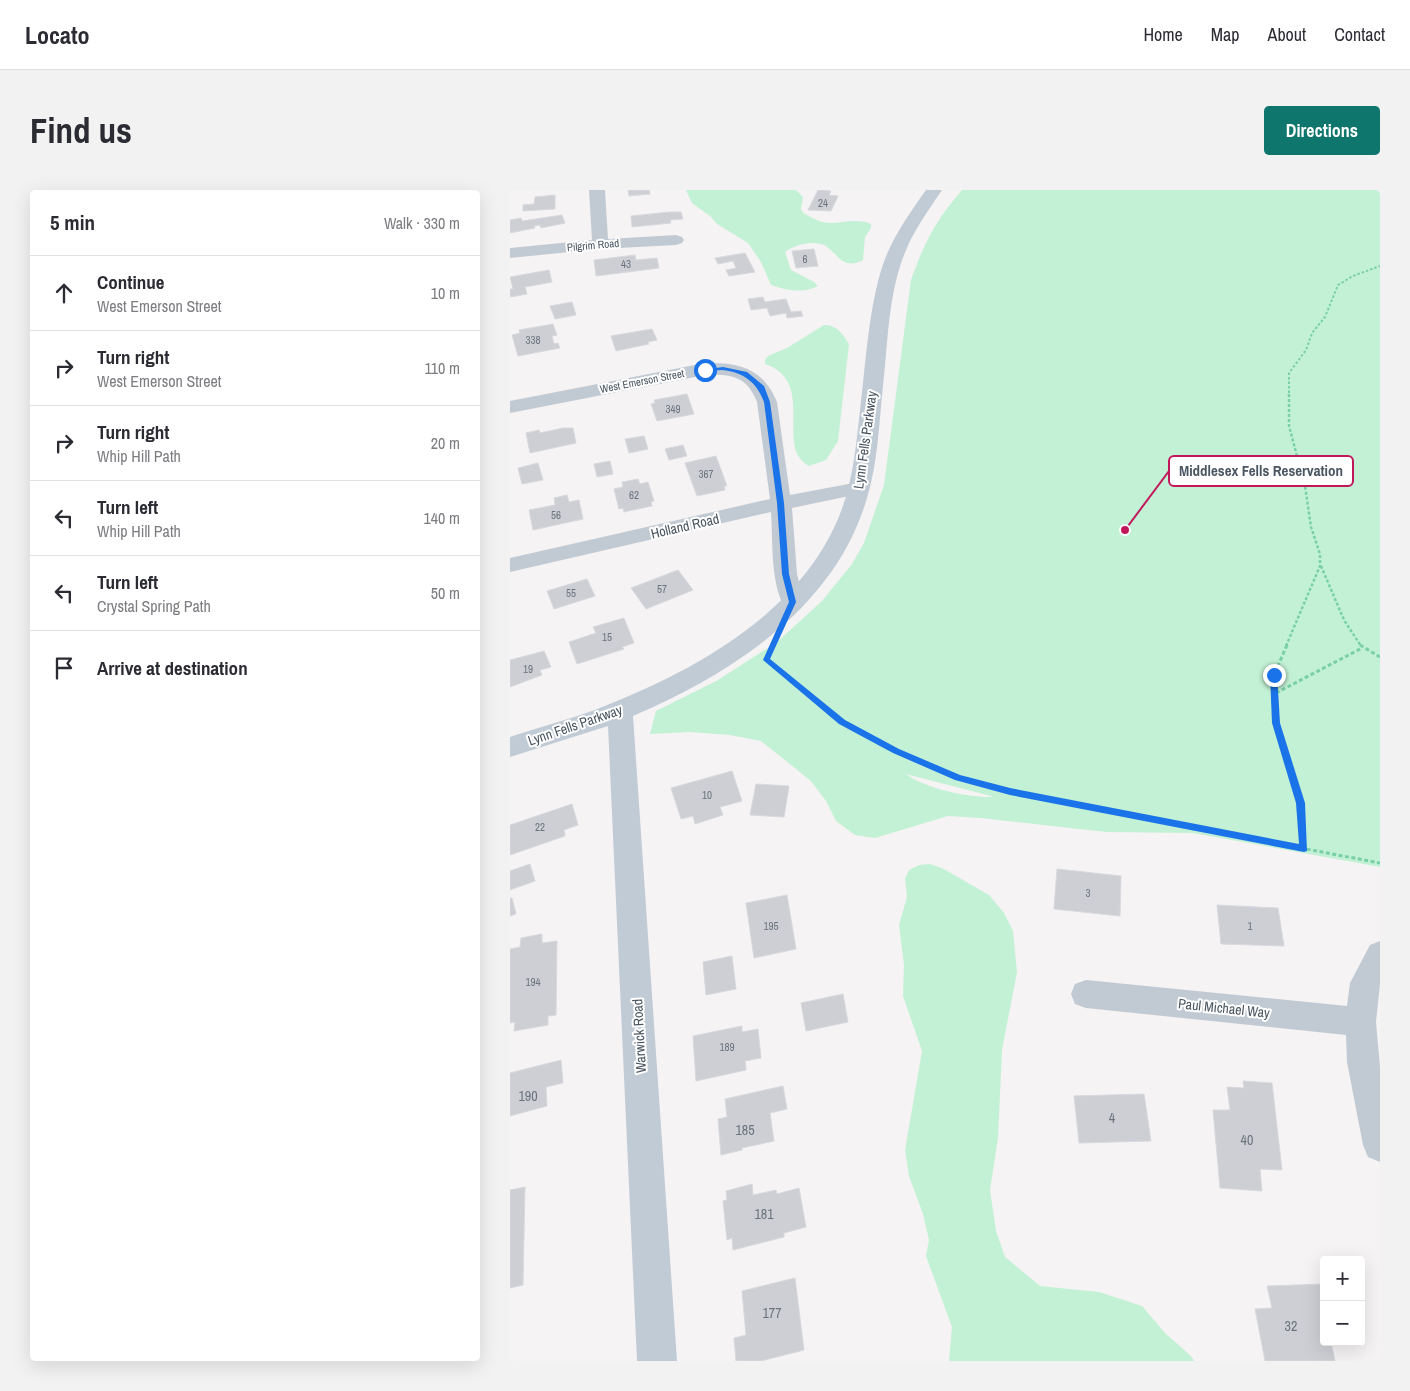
<!DOCTYPE html>
<meta charset="utf-8">
<style>
:root{--surface:#fff;--page:#f2f2f3;--text:#2b2b33;--muted:#7c7c81;--line:#e1e1e2;--accent:#0f766e}
body{margin:0;font-family:"Archivo Narrow",sans-serif;background:var(--page);color:var(--text)}
.controls{position:absolute;right:15px;bottom:15px;display:grid;overflow:hidden;border-radius:5px;box-shadow:0 5px 20px #0002}
.controls button{width:45px;height:45px;display:grid;place-items:center;padding:0;border:0;border-bottom:1px solid var(--line);background:var(--surface);color:var(--text);font:25px sans-serif}
.stop{position:absolute;width:15px;height:15px;margin:-11px;border:4px solid #1a73e8;border-radius:50%;background:#fff}
.stop.end{background:#1a73e8;border-color:#fff;box-shadow:0 1px 5px #0008}
.list{margin:0;padding:0;list-style:none}
h2{display:flex;justify-content:space-between;align-items:center;height:65px;margin:0;padding:0 20px;font-size:21px}
h2 small{font-size:16px;font-weight:400;color:var(--muted)}
.list li{display:grid;grid-template-columns:32px 1fr auto;gap:15px;align-items:center;box-sizing:border-box;height:75px;padding:0 20px;border-top:1px solid var(--line)}
.list b{display:block;font-size:19px;white-space:nowrap}
.list p{margin:0;font-size:16px;white-space:nowrap;color:var(--muted)}
.list em{font-size:16px;font-style:normal;color:var(--muted)}
.icon{flex:none;width:28px;height:28px;fill:none;stroke:currentColor;stroke-width:2;stroke-linecap:round;stroke-linejoin:round}
.map{position:relative;flex:none;width:870px;height:1171px;overflow:hidden;border-radius:5px}
header{display:flex;align-items:center;gap:30px;box-sizing:border-box;height:70px;padding:0 25px;background:var(--surface);border-bottom:1px solid var(--line)}
header strong{font-size:24px}
nav{display:flex;gap:28px;margin-inline-start:auto;font-size:18px}
.intro{display:flex;align-items:center;justify-content:space-between;box-sizing:border-box;height:120px;padding:0 30px}
h1{margin:0;font-size:35px}
.button{padding:12px 22px;border-radius:5px;background:var(--accent);color:#fff;font-size:18px;font-weight:700}
main{display:flex;gap:30px;padding:0 30px}
aside{flex:1;background:var(--surface);border-radius:5px;box-shadow:0 5px 20px #0002}
.map>svg:first-child{display:block}
.green{fill:#c3f1d5;fill-rule:evenodd}
.building{fill:#cdcfd5;stroke:#d7d9de}
.lines{fill:none;stroke-linecap:round;stroke-linejoin:round}
.path-far2{stroke:#7ad0a6;stroke-width:2;stroke-dasharray:2.5 2;stroke-linecap:butt}
.path-far1{stroke:#7ad0a6;stroke-width:2.5;stroke-dasharray:3 2;stroke-linecap:butt}
.path{stroke:#7ad0a6;stroke-width:3;stroke-dasharray:4 2.5;stroke-linecap:butt}
.street{fill:#c1cad2;fill-rule:evenodd}
.secondary{fill:#c1cbd6;fill-rule:evenodd}
.route{fill:#1a73e8}
.labels{text-anchor:middle;stroke-width:4;stroke-linejoin:round;paint-order:stroke}
.number-label{font-size:11px;fill:#6b747e}
.far-street-label{font-size:11px;fill:#4a5661;stroke:#fff}
.street-label{font-size:14px;fill:#4a5661;stroke:#fff}
.near-number-label{font-size:14px;fill:#6b747e}
.leader{fill:none;stroke:#c2185b;stroke-width:2}
.callout-dot{fill:#c2185b;stroke:#fff;stroke-width:2}
.callout{fill:#fff;stroke:#c2185b;stroke-width:2}
.callout-label{font-size:15px;text-anchor:middle;font-weight:bold;fill:#4a5661}
</style>
<header>
<strong>Locato</strong>
<nav><a>Home</a><a>Map</a><a>About</a><a>Contact</a></nav>
</header>
<div class="intro"><h1>Find us</h1><a class="button">Directions</a></div>
<main>
<aside>
<h2>5 min<small>Walk · 330 m</small></h2>
<ul class="list">
<li><svg class="icon" aria-label="ahead" viewBox="0 0 24 24"><path d="M12 20V5M6 11l6-6 6 6"/></svg><div><b>Continue</b><p>West Emerson Street</p></div><em>10 m</em></li>
<li><svg class="icon" aria-label="right" viewBox="0 0 24 24"><path d="M7 20v-9h11M14 6l5 5-5 5"/></svg><div><b>Turn right</b><p>West Emerson Street</p></div><em>110 m</em></li>
<li><svg class="icon" aria-label="right" viewBox="0 0 24 24"><path d="M7 20v-9h11M14 6l5 5-5 5"/></svg><div><b>Turn right</b><p>Whip Hill Path</p></div><em>20 m</em></li>
<li><svg class="icon" aria-label="left" viewBox="0 0 24 24"><path d="M17 20v-9H6M10 6l-5 5 5 5"/></svg><div><b>Turn left</b><p>Whip Hill Path</p></div><em>140 m</em></li>
<li><svg class="icon" aria-label="left" viewBox="0 0 24 24"><path d="M17 20v-9H6M10 6l-5 5 5 5"/></svg><div><b>Turn left</b><p>Crystal Spring Path</p></div><em>50 m</em></li>
<li><svg class="icon" aria-label="arrive" viewBox="0 0 24 24"><path d="M6 21V4h12l-3 4 3 4H6"/></svg><div><b>Arrive at destination</b></div></li>
</ul>
</aside>
<div class="map">
<svg width="870" height="1171" viewBox="0 0 870 1171">
<rect width="100%" height="100%" fill="#f5f3f3"/>
<path class="green" d="M176,0H286L293,7L291,19L293,23C301,27 310,33 320,33C333,33 348,28 361,34V38L355,47L353,70C334,80 329,66 316,56C305,49 283,55 275,62L281,80L304,92L308,96C294,104 275,100 261,95L251,72L238,53L207,34L201,27L182,13Z
M452,0H870V677L683,643L596,642L471,628L438,626L365,648L345,645L326,631L316,611L301,591L251,551L220,545L180,542L140,544L146,521L208,490L267,452L312,411L342,374L354,353L374,295L401,90C414,53 426,30 452,0ZM396,584L481,606L482,607C459,608 414,598 396,584Z
M314,135C326,134 333,144 339,154L328,251L316,270L299,276C263,257 308,192 255,174V170L258,166L277,158Z
M420,674L432,678L479,705L494,723L503,741L507,782L492,860L488,948L480,1000L486,1041L495,1067L530,1096L589,1102L632,1116L655,1143L681,1166L684,1171H439L442,1137L416,1066L419,1050L413,1024L399,986L395,960L412,861L393,806L394,775L389,735L397,707L395,689L399,680L409,675Z"/>
<path class="building" d="M118,0H139L140,4L119,6Z
M308,0L321,1L319,5L328,6L321,21L298,20Z
M45,5V19L13,21V15L24,14L25,7Z
M159,22H171L173,29L160,30L161,33L122,37L121,26Z
M52,25L55,33L31,38L30,35L24,36L25,38L0,43V30L11,28L12,31Z
M304,59L308,76L286,78L282,61Z
M235,63L245,82L219,86L216,80L226,78L223,71L208,74L205,68Z
M125,65L126,70L147,68L149,78L86,86L84,70Z
M39,80L42,92L15,97L17,104L0,107V99H3L0,87Z
M253,107L255,112L276,109L281,122L291,121L293,126L277,128L276,123L260,126L257,118L241,120L238,109Z
M62,112L66,125L45,129L40,116Z
M43,134L47,145L42,146L44,154L48,153L50,158L8,166L2,145L10,143L9,140Z
M142,139L147,150L138,152L139,154L106,161L101,146Z
M177,204L184,224L147,231L141,214L145,213L144,210Z
M53,238H63L66,253L20,263L16,243L29,240L30,243Z
M134,246L138,259L119,263L115,249Z
M173,255L177,266L159,270L155,259Z
M206,266L217,296H214L215,300L187,306L175,273Z
M100,271L103,284L87,287L84,274Z
M28,273L33,290L12,294L8,278Z
M128,289L130,294L138,292L144,311L141,312L142,316L114,322L113,318L109,319L104,299L113,297L112,292Z
M57,305L59,312L69,310L73,329L23,340L19,320L45,315L44,308Z
M168,380L183,400L136,419L121,398Z
M77,389L85,406L44,419L37,401Z
M114,428L124,453L112,457L114,459L67,474L59,452L86,443L83,437Z
M34,461L41,477L30,480L32,485L0,497V470Z
M222,581L232,611L210,617L213,625L185,634L183,626L171,629L161,598Z
M246,594L279,596L274,627L240,625Z
M62,614L68,635L54,640L55,646L0,665V635Z
M20,674L25,691L0,700V681Z
M547,679L611,686L610,726L544,719Z
M277,705L286,759L244,768L236,713Z
M0,708H2L6,724L0,726Z
M707,715L768,718L774,756L711,754Z
M32,744V753L47,751L46,825L38,826V835L4,841L5,832L0,833V759L10,757L11,748Z
M222,766L226,799L196,805L193,772Z
M333,804L338,832L296,841L291,813Z
M232,836V842L248,839L251,868L235,871L236,880L186,891L183,846Z
M51,870L53,893L36,897L37,916L0,926V883Z
M733,891L762,893L772,980L750,979L752,1001L710,998L703,920H720L717,897L734,898Z
M273,896L277,919L260,923L264,951L232,958V960L211,965L208,929L217,927L215,909Z
M634,904L641,951L569,953L564,906Z
M242,994L243,1005L266,1000L267,1004L289,998L296,1037L274,1043V1047L223,1060L222,1048L217,1050L213,1011L217,1010L216,1001Z
M15,997L13,1095L0,1098V1000Z
M285,1088L294,1160L251,1171H226L224,1148L236,1145L232,1101Z
M814,1094V1152H821L825,1171H755L745,1119L762,1118L757,1096Z"/>
<g class="lines">
<path class="path-far2" d="M779,203V183L796,160L802,143L815,127L828,95L843,86L870,76"/>
<path class="path-far1" d="M811,376L834,430L851,456
M776,456L810,376V364L801,337L795,296L779,236V202"/>
<path class="path" d="M777,455L764,485L766,533L790,613L794,658
M850,455L870,467
M257,468L256,470L332,532L386,561L448,587L563,615L870,673
M766,503L852,458"/>
<path class="street" d="M79,0H95L98,49L166,45L172,47L174,50L172,53L166,55L90,59L0,68V58L82,50Z
M195,173C229,172 253,178 267,212L280,305L349,292L356,293L359,298L356,303L349,304L282,318L287,384L294,412L291,418L283,420L275,418C260,393 263,350 261,322L0,382V368L260,309L247,212C237,186 221,184 195,185L0,223V211Z
M870,751V794L866,832L870,877V972L858,967L853,955L837,872L836,845L576,818L565,814L561,804L565,794L576,790L837,816L840,793L860,755Z"/>
<path class="secondary" d="M416,0H432C418,21 403,41 394,65C378,106 378,153 373,196C369,233 368,272 357,308C325,418 222,483 123,526L167,1171H127L98,536L0,567V547C32,536 66,528 97,515C188,479 292,421 330,324C343,291 346,256 350,220C356,173 359,107 377,64C387,41 401,21 416,0Z"/>
</g>
<path class="route" d="M213,177L237,182L254,196L260,212L274,313L279,384L286,412L260,469L335,530L389,559L450,585L500,598L789,654L786,613L762,533L760,485L762,483H767L770,533L795,613L797,661L794,662L500,605L445,590L383,563L329,534L253,470L279,412L272,384L267,313L254,212C247,193 234,182 212,180C205,180 198,182 192,180Z"/>
<g class="labels">
<g class="number-label">
<text x="313" y="17">24</text>
<text x="295" y="73">6</text>
<text x="116" y="78">43</text>
<text x="23" y="154">338</text>
<text x="163" y="223">349</text>
<text x="196" y="288">367</text>
<text x="124" y="309">62</text>
<text x="46" y="329">56</text>
<text x="152" y="403">57</text>
<text x="61" y="407">55</text>
<text x="97" y="451">15</text>
<text x="18" y="483">19</text>
<text x="197" y="609">10</text>
<text x="30" y="641">22</text>
<text x="578" y="707">3</text>
<text x="261" y="740">195</text>
<text x="740" y="740">1</text>
<text x="23" y="796">194</text>
<text x="217" y="861">189</text>
</g>
<g class="far-street-label">
<text transform="translate(83 55) rotate(-5)" y="4">Pilgrim Road</text>
<text transform="translate(132 191) rotate(-11)" y="4">West Emerson Street</text>
</g>
<g class="street-label">
<text transform="translate(355 250) rotate(-82)" y="5">Lynn Fells Parkway</text>
<text transform="translate(175 336) rotate(-13)" y="5">Holland Road</text>
<text transform="translate(65 535) rotate(-19)" y="5">Lynn Fells Parkway</text>
<text transform="translate(714 818) rotate(6)" y="5">Paul Michael Way</text>
<text transform="translate(129 846) rotate(-93)" y="5">Warwick Road</text>
</g>
<g class="near-number-label">
<text x="18" y="911">190</text>
<text x="602" y="933">4</text>
<text x="235" y="945">185</text>
<text x="737" y="955">40</text>
<text x="254" y="1029">181</text>
<text x="262" y="1128">177</text>
<text x="781" y="1141">32</text>
</g>
</g>
<path class="leader" d="M615 340L659 281"/>
<circle class="callout-dot" cx="615" cy="340" r="5"/>
<rect class="callout" x="659" y="266" width="184" height="30" rx="5"/>
<g class="callout-label">
<text x="751" y="286">Middlesex Fells Reservation</text>
</g>
</svg>
<div class="controls">
<button>+</button>
<button>−</button>
</div>
<div class="stop" style="left:195px;top:180px"></div>
<div class="stop end" style="left:764px;top:485px"></div>
</div>
</main>
